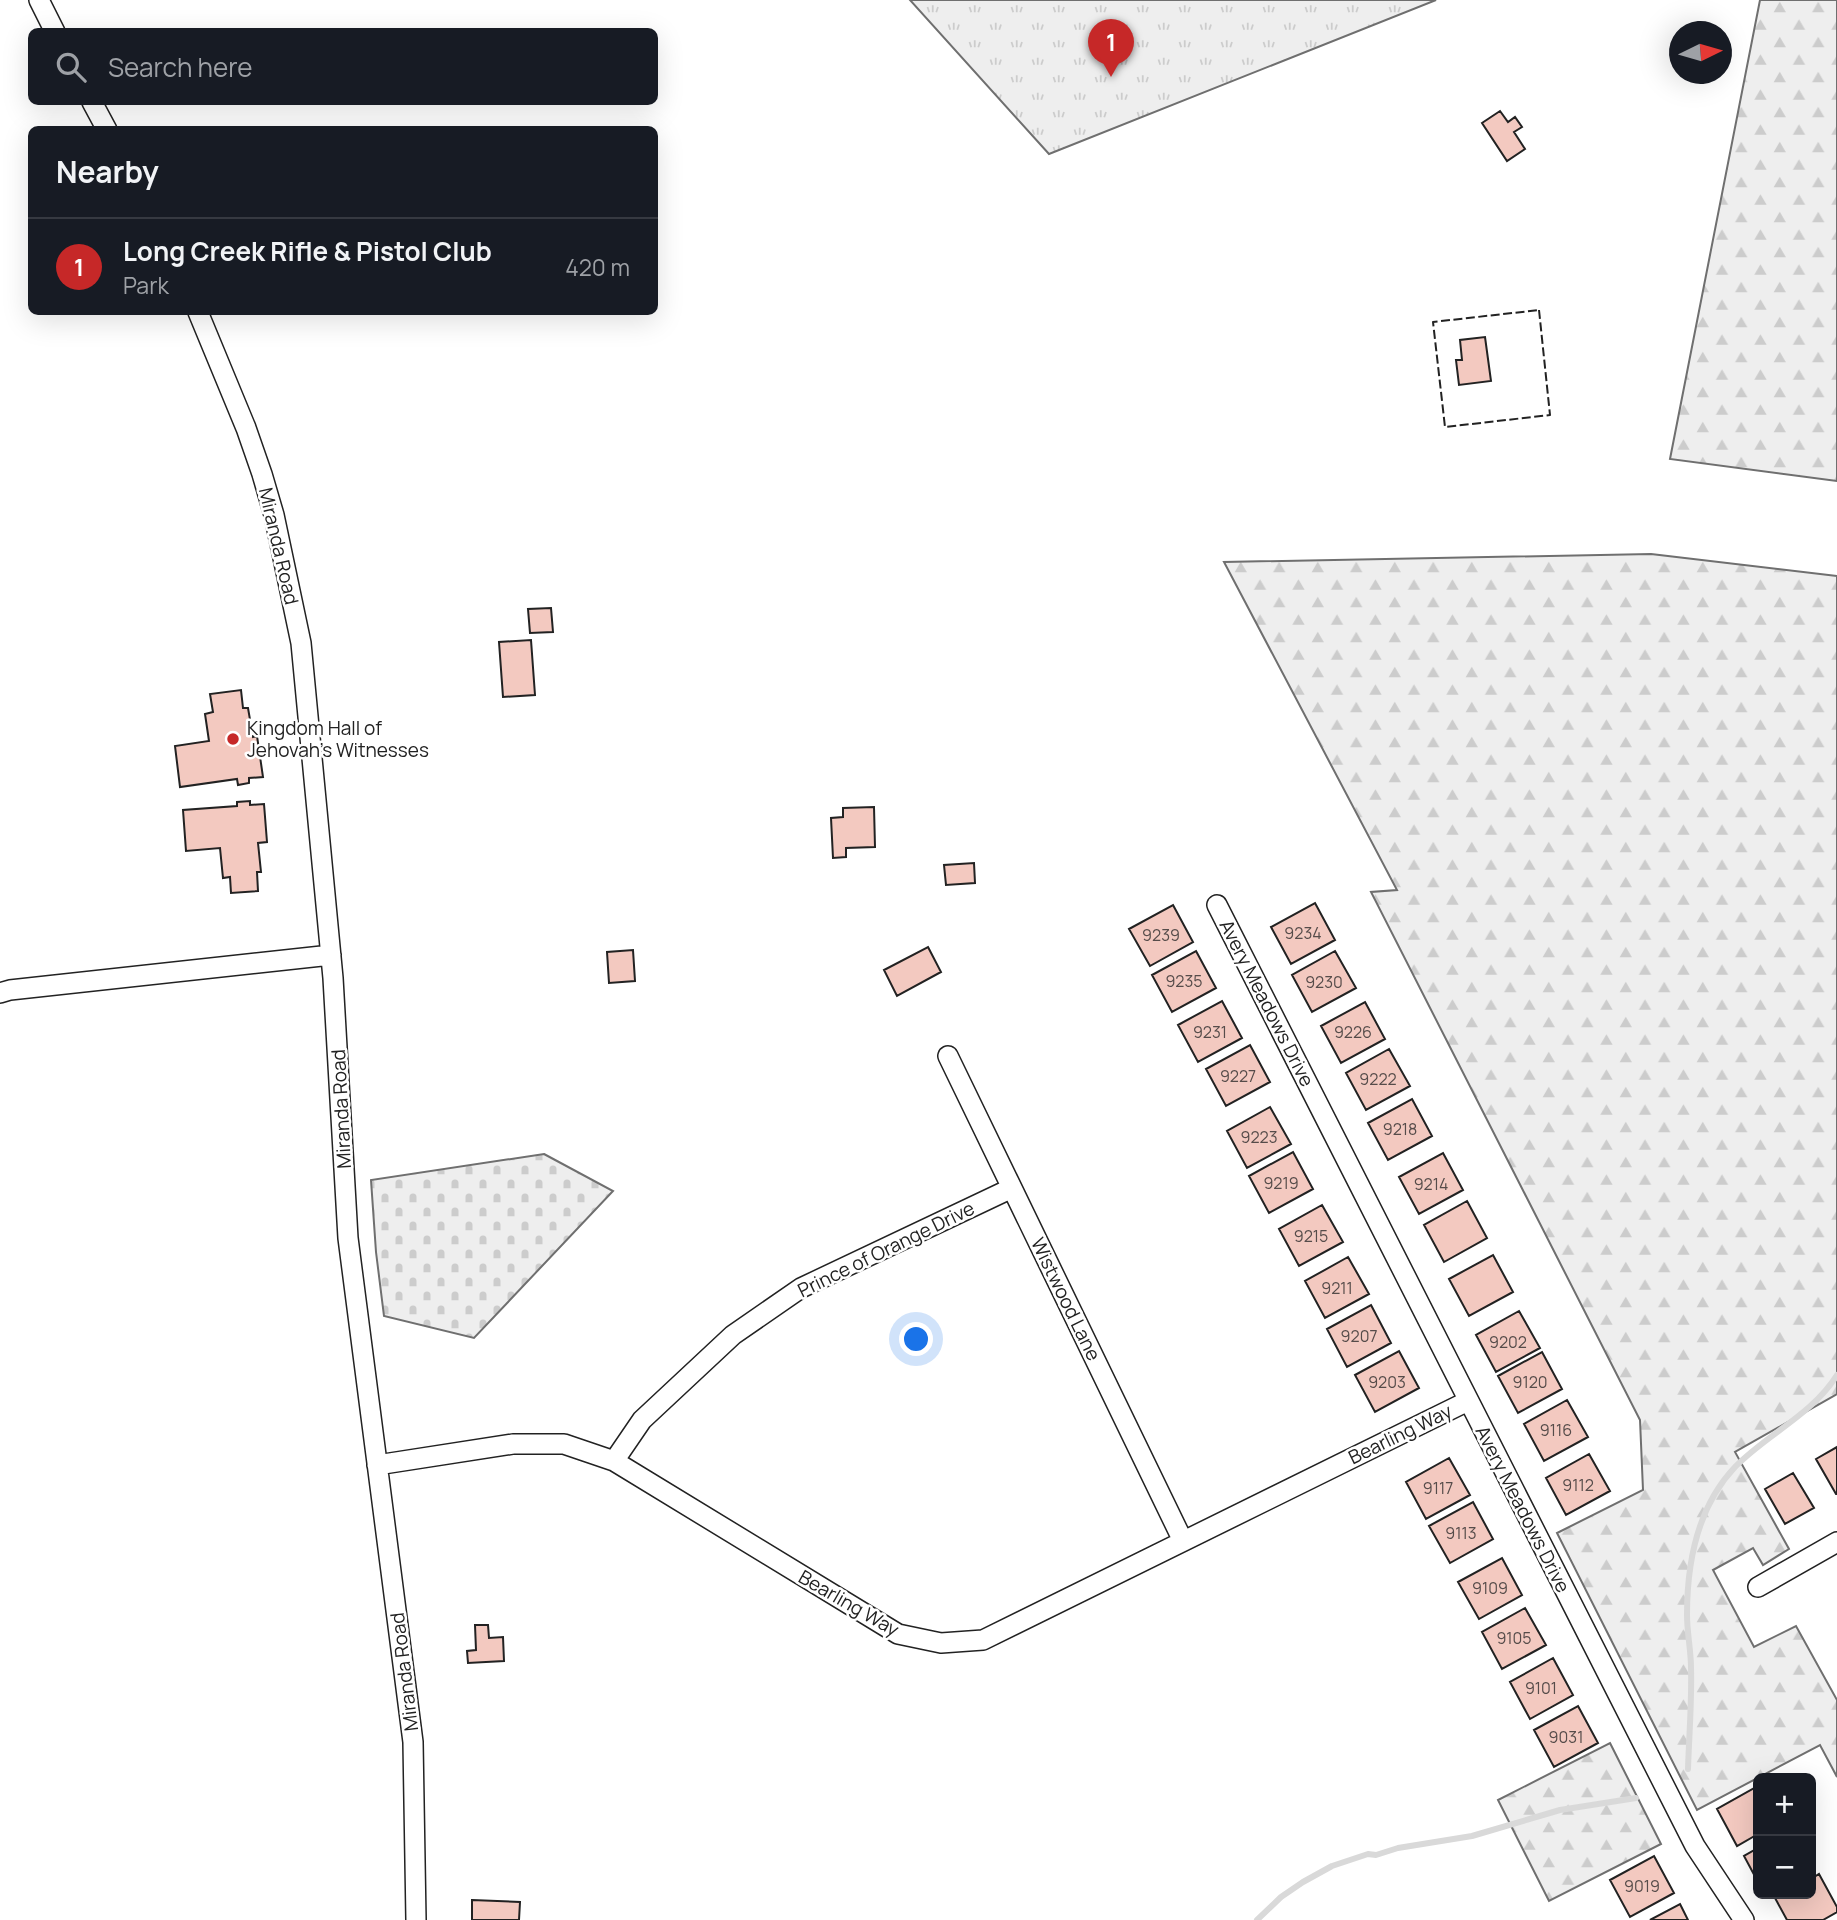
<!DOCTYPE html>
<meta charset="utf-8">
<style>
:root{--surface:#171b24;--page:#242831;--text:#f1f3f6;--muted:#9ea1a6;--line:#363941;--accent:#c62828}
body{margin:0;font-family:Manrope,sans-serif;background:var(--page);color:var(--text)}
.controls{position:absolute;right:21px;bottom:21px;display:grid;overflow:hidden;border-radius:10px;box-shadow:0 7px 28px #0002}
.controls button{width:63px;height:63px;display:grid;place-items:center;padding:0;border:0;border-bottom:2px solid var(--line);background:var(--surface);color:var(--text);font:35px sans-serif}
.compass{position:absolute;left:1669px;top:21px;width:63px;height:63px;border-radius:50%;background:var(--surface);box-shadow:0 7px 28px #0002;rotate:85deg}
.you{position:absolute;left:917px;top:1340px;width:24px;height:24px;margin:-18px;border:5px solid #fff;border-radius:50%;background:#1a73e8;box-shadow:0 0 0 10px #1a73e833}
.badge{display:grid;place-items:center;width:46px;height:46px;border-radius:50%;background:var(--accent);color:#fff;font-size:23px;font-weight:700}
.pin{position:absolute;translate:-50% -58px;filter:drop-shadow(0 2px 4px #0008)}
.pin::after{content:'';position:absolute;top:37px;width:24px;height:21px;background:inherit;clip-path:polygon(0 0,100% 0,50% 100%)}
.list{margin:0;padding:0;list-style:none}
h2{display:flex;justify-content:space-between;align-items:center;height:91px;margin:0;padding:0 28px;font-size:30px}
h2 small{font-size:23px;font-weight:400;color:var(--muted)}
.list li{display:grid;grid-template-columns:46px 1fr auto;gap:21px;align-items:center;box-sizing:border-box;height:98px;padding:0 28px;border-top:2px solid var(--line)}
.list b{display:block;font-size:26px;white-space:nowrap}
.list p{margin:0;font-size:23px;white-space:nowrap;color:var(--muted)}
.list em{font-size:23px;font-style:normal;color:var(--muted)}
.icon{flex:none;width:38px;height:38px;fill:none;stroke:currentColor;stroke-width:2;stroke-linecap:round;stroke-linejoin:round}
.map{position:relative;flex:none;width:1837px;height:1920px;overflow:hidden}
.search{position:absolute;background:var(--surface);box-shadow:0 7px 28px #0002;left:28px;top:28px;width:630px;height:77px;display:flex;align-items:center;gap:18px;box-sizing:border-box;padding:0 24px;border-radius:10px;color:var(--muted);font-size:26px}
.panel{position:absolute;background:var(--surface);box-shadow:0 7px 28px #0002;left:28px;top:126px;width:630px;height:189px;border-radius:10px}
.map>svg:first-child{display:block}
.forest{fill:url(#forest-firs);stroke:#6f6f6f;stroke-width:2}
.cemetery{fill:url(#cemetery-stones);stroke:#6f6f6f;stroke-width:2}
.park{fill:url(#park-tufts);stroke:#6f6f6f;stroke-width:2}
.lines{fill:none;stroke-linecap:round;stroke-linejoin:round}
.stream{stroke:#d9d9d9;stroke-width:6}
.building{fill:#f3c9c0;stroke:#222;stroke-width:2}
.minor-casing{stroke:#222;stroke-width:22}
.minor{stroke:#fff;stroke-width:19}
.fence{stroke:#222;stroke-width:2;stroke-dasharray:9 3.5;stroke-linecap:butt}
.poi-dot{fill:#c62828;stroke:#fff;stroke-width:2.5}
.labels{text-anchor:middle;stroke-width:5;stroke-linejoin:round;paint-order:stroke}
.number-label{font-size:16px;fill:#564c4a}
.street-label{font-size:19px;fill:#222;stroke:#fff}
.poi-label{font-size:19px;fill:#222;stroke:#fff;text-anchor:start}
</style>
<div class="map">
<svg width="1837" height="1920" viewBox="0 0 1837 1920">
<defs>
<pattern id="forest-firs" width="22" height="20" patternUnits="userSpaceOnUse" patternTransform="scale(1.75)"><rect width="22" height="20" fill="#eee"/><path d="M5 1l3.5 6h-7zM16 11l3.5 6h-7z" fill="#ccc"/></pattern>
<pattern id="cemetery-stones" width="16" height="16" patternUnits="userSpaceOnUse" patternTransform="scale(1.75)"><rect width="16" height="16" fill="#eee"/><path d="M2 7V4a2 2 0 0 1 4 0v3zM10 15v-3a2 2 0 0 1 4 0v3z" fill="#ccc"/></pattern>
<pattern id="park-tufts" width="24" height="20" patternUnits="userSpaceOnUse" patternTransform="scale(1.75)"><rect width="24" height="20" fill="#eee"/><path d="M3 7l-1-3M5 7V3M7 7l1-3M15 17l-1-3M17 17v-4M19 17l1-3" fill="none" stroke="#ccc"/></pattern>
</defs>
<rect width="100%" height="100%" fill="#fff"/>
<path class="forest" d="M1760,0H1837V481L1670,459Z
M1651,554L1837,576V1394L1735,1452L1789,1549L1763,1565L1753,1548L1713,1570L1754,1647L1796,1626L1837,1700V1777L1820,1745L1697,1810L1557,1533L1643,1490L1640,1420L1371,892L1397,890L1224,562Z
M1610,1743L1661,1844L1549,1901L1498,1800Z"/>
<path class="cemetery" d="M544,1154L613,1191L474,1338L384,1316L376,1252L371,1180Z"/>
<path class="park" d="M910,0H1436L1049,154Z"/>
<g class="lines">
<path class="stream" d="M1688,1769C1689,1736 1692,1702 1691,1668C1691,1650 1687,1633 1687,1615C1687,1563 1698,1506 1735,1467C1767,1434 1812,1415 1837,1375
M1257,1920L1281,1897L1303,1882L1332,1866L1368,1854L1376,1855L1398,1848L1472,1836L1560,1810L1636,1798"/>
</g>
<path class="building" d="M1500,111L1508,122L1515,117L1522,127L1514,132L1525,149L1507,161L1482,123Z
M1485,337L1491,381L1459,385L1456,360H1462L1460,340Z
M551,608L553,632L530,633L528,609Z
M531,640L535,695L503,697L499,642Z
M241,690L243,708H248L253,737L257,736L263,777L249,778V783L238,785L237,779L180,787L175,746L209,741L205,714L213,712L210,694Z
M250,801V805L264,804L267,842L258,843L261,872H257L258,891L231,893L230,877L223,878L220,848L186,851L183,810L237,806V802Z
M874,807L875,847L846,848V857L833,858L831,818L843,817V808Z
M974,863L975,883L946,885L944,865Z
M1315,903L1335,940L1291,964L1271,927Z
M1173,905L1193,942L1150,966L1129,929Z
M928,947L941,972L897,996L884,970Z
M633,950L635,981L609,983L607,952Z
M1196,951L1216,988L1172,1012L1152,975Z
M1335,951L1356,988L1312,1012L1292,975Z
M1222,1001L1242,1038L1198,1062L1178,1025Z
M1365,1002L1385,1039L1341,1063L1321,1026Z
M1250,1045L1270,1082L1226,1106L1206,1069Z
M1389,1049L1410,1086L1366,1110L1346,1073Z
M1412,1099L1432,1136L1388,1160L1368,1123Z
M1270,1107L1291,1144L1247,1168L1227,1131Z
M1293,1152L1313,1189L1269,1213L1249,1176Z
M1443,1153L1463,1190L1419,1214L1399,1177Z
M1467,1201L1487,1238L1444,1262L1424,1225Z
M1322,1205L1343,1242L1299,1266L1279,1229Z
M1493,1255L1513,1292L1469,1316L1449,1279Z
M1348,1257L1369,1294L1325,1318L1305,1281Z
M1371,1305L1391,1343L1347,1367L1327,1329Z
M1519,1311L1540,1348L1496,1372L1476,1335Z
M1399,1351L1419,1388L1375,1412L1355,1375Z
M1542,1352L1562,1389L1518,1413L1498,1376Z
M1567,1400L1588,1437L1544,1461L1524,1424Z
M1837,1447V1494H1836L1816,1459Z
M1589,1454L1610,1491L1566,1515L1546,1478Z
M1449,1458L1470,1495L1426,1519L1406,1482Z
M1793,1473L1814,1508L1785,1524L1765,1489Z
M1473,1502L1493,1539L1450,1563L1429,1526Z
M1502,1558L1522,1595L1479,1619L1458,1582Z
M1525,1608L1546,1645L1502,1669L1482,1632Z
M475,1625H488L489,1638L503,1637L504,1661L468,1663L467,1651L476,1650Z
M1553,1658L1573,1695L1530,1719L1510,1682Z
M1578,1706L1598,1743L1554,1767L1534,1730Z
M1758,1786V1834L1737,1846L1717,1809Z
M1758,1848V1882L1744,1856Z
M1654,1856L1674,1893L1630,1917L1610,1880Z
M1819,1874L1837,1907V1912L1823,1920H1787L1775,1898L1783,1894H1811V1879Z
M472,1900L520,1902L519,1920H472Z
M1680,1904L1688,1920H1650Z"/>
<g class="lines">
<defs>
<path id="minor" d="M39,0L55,32
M92,102L107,130
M198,312L246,428L262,474L274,515L301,643L333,978L348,1238L413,1742L416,1920
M1217,905L1695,1846L1744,1920
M0,993L10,990L331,955
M948,1056L1183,1541
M614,1461L642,1420L733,1335L801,1288L1012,1188
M377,1465L513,1444H564L614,1461L898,1634L941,1643L983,1640L1468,1401
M1758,1587L1837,1542"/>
</defs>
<use href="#minor" class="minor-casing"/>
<use href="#minor" class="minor"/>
<path class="fence" d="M1539,310L1550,415L1445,427L1433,322Z"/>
</g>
<circle class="poi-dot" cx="233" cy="739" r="7"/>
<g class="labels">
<g class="number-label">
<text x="1303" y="939">9234</text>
<text x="1161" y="941">9239</text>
<text x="1184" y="987">9235</text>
<text x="1324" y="988">9230</text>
<text x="1210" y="1038">9231</text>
<text x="1353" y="1038">9226</text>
<text x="1238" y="1082">9227</text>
<text x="1378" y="1085">9222</text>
<text x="1400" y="1135">9218</text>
<text x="1259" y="1143">9223</text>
<text x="1281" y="1189">9219</text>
<text x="1431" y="1190">9214</text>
<text x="1311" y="1242">9215</text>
<text x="1337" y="1294">9211</text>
<text x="1359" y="1342">9207</text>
<text x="1508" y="1348">9202</text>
<text x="1387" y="1388">9203</text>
<text x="1530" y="1388">9120</text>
<text x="1556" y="1436">9116</text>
<text x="1578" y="1491">9112</text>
<text x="1438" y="1494">9117</text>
<text x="1461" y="1539">9113</text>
<text x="1490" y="1594">9109</text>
<text x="1514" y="1644">9105</text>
<text x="1541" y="1694">9101</text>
<text x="1566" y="1743">9031</text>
<text x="1642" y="1892">9019</text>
</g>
<g class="street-label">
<text transform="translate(279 546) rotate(77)" y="7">Miranda Road</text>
<text transform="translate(1267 1003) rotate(63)" y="7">Avery Meadows Drive</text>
<text transform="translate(341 1109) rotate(-93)" y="7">Miranda Road</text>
<text transform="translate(886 1249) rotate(-26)" y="7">Prince of Orange Drive</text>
<text transform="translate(1066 1299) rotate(64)" y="7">Wistwood Lane</text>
<text transform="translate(1400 1434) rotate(-26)" y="7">Bearling Way</text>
<text transform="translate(1523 1509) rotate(63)" y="7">Avery Meadows Drive</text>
<text transform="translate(849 1603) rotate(30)" y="7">Bearling Way</text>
<text transform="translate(404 1672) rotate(-97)" y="7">Miranda Road</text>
</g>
<g class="poi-label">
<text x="247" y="735">Kingdom Hall of<tspan x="247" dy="22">Jehovah’s Witnesses</tspan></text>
</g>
</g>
</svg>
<div class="controls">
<button>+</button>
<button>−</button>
</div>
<svg class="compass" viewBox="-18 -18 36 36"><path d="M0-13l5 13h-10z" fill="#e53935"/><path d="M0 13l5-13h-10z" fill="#9ea1a6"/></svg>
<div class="you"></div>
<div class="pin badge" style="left:1111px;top:77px">1</div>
<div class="search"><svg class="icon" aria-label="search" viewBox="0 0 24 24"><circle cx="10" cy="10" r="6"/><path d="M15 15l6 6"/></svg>Search here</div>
<section class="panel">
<h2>Nearby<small></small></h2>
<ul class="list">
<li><span class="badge">1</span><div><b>Long Creek Rifle &amp; Pistol Club</b><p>Park</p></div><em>420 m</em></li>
</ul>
</section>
</div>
